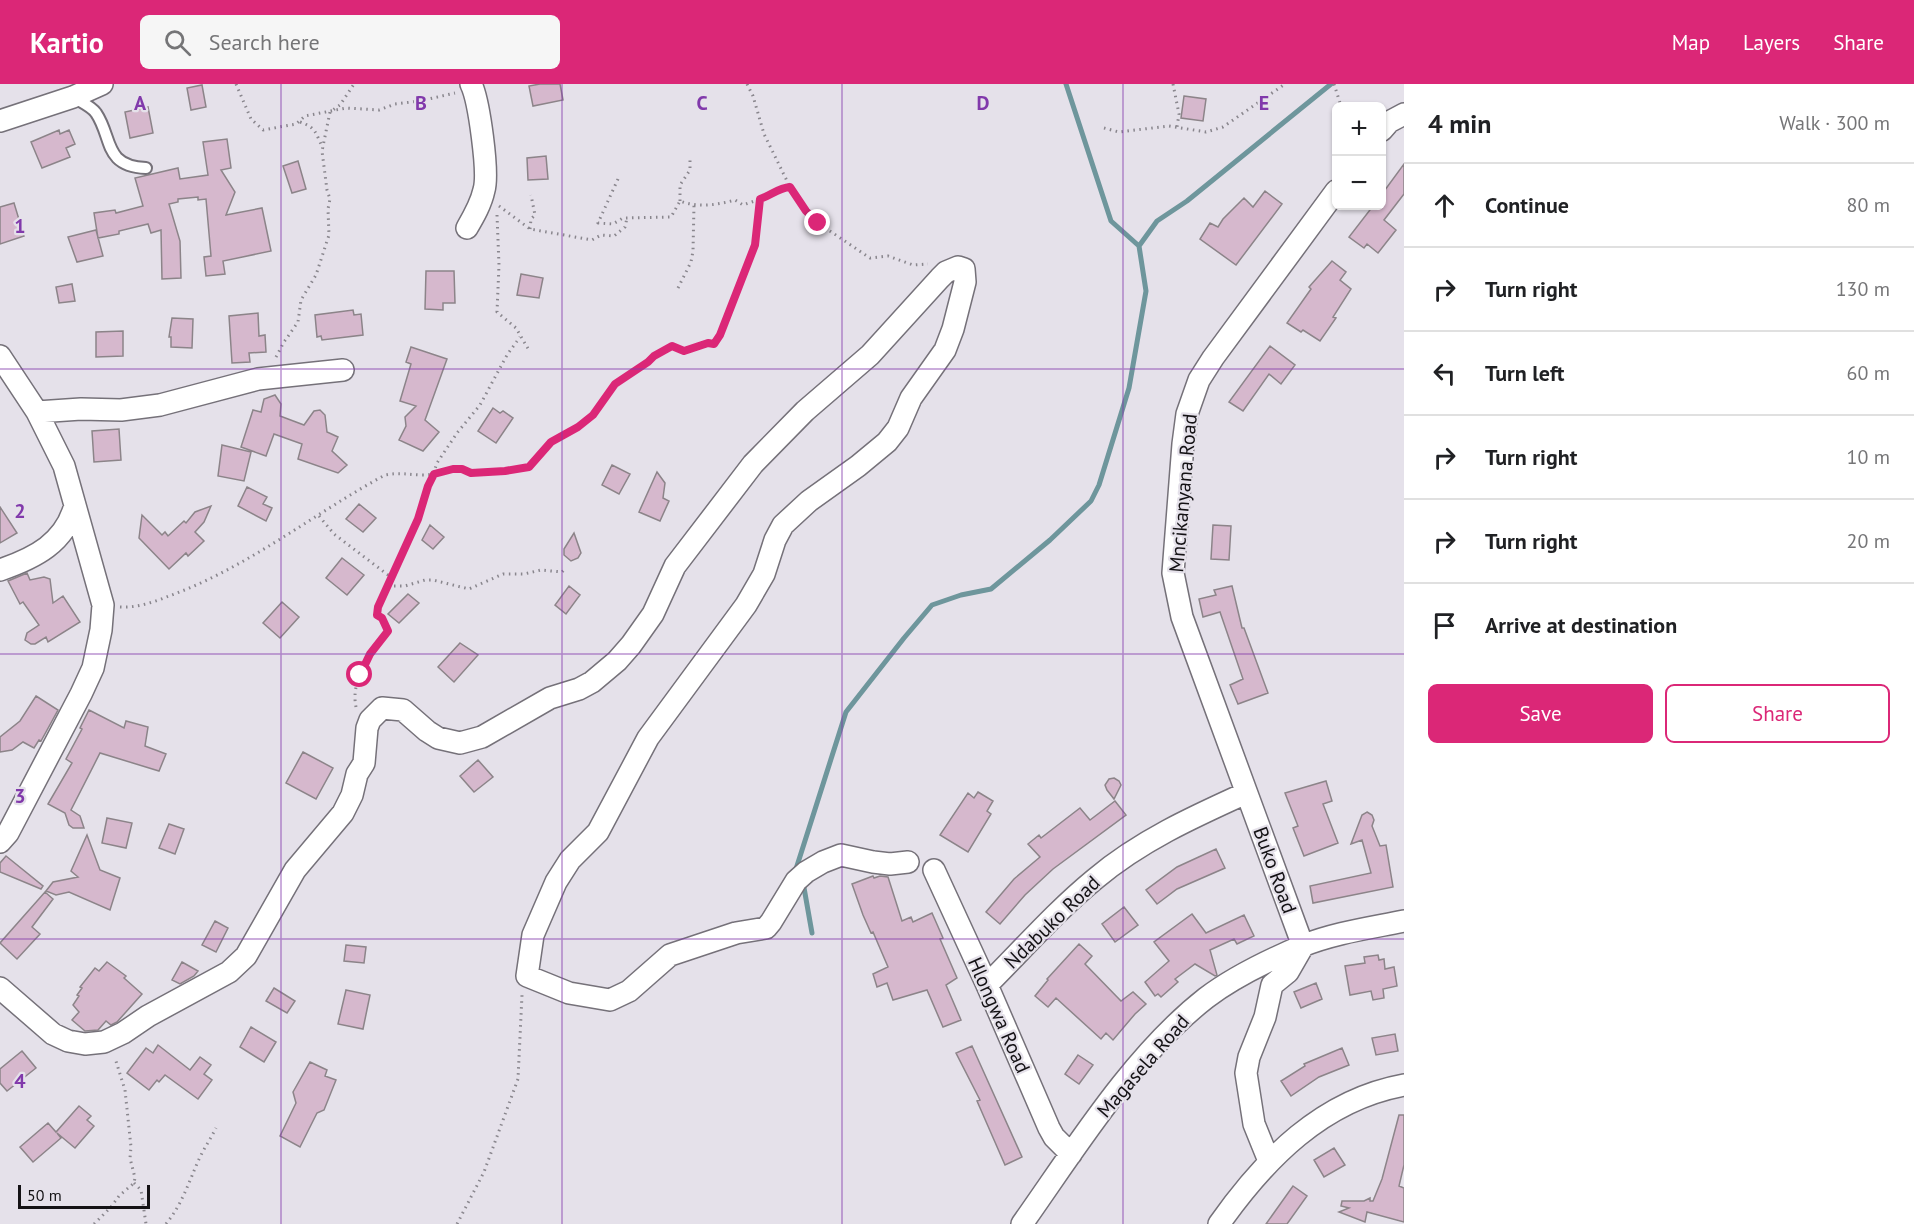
<!DOCTYPE html>
<meta charset="utf-8">
<style>
:root{--surface:#fff;--page:#f6f6f6;--text:#202124;--muted:#757577;--line:#e0e0e0;--accent:#db2777}
body{margin:0;font-family:"PT Sans",sans-serif;background:var(--page);color:var(--text)}
.controls{position:absolute;right:18px;top:18px;display:grid;overflow:hidden;border-radius:9px;box-shadow:0 2px 4px #0004}
.controls button{width:54px;height:54px;display:grid;place-items:center;padding:0;border:0;border-bottom:2px solid var(--line);background:var(--surface);color:var(--text);font:30px sans-serif}
.scale{position:absolute;left:18px;bottom:15px;width:132px;box-sizing:border-box;padding-left:6px;border:3px solid #141215;border-top:0;font-size:16px;line-height:21px;white-space:nowrap;color:#141215;-webkit-text-stroke:4px #e5e1ea;paint-order:stroke}
.stop{position:absolute;width:18px;height:18px;margin:-14px;border:4px solid #db2777;border-radius:50%;background:#fff}
.stop.end{background:#db2777;border-color:#fff;box-shadow:0 2px 6px #0008}
.list{margin:0;padding:0;list-style:none}
h2{display:flex;justify-content:space-between;align-items:center;height:78px;margin:0;padding:0 24px;font-size:26px}
h2 small{font-size:20px;font-weight:400;color:var(--muted)}
.list li{display:grid;grid-template-columns:39px 1fr auto;gap:18px;align-items:center;box-sizing:border-box;height:84px;padding:0 24px;border-top:2px solid var(--line)}
.list b{display:block;font-size:22px;white-space:nowrap}
.list em{font-size:20px;font-style:normal;color:var(--muted)}
.actions{display:flex;gap:12px;padding:18px 24px}
.actions a{flex:1;padding:14px 0;border:2px solid var(--accent);border-radius:9px;text-align:center;font-size:21px;color:var(--accent)}
.actions .main{background:var(--accent);color:#fff}
.icon{flex:none;width:33px;height:33px;fill:none;stroke:currentColor;stroke-width:2;stroke-linecap:round;stroke-linejoin:round}
.map{position:relative;flex:none;width:1404px;height:1140px;overflow:hidden}
header{display:flex;align-items:center;gap:36px;box-sizing:border-box;height:84px;padding:0 30px;background:var(--accent);color:#fff}
header strong{font-size:28px}
nav{display:flex;gap:33px;margin-inline-start:auto;font-size:21px}
.search{width:420px;height:54px;background:var(--page);display:flex;align-items:center;gap:15px;box-sizing:border-box;padding:0 21px;border-radius:9px;color:var(--muted);font-size:22px}
main{display:flex}
aside{flex:1;background:var(--surface)}
.map>svg:first-child{display:block}
.lines{fill:none;stroke-linecap:round;stroke-linejoin:round}
.stream{stroke:#6e969c;stroke-width:5}
.building{fill:#d6b8cd;stroke:#8c8489;stroke-width:1.5}
.service-casing{stroke:#757179;stroke-width:14}
.minor-casing{stroke:#757179;stroke-width:24}
.path{stroke:#89868d;stroke-width:3;stroke-dasharray:1.5 4.5;stroke-linecap:butt}
.service{stroke:#fff;stroke-width:10}
.minor{stroke:#fff;stroke-width:21}
.route{stroke:#db2777;stroke-width:8}
.grid{fill:none;stroke:#8139ab;stroke-width:1.5;stroke-opacity:0.55}
.labels{text-anchor:middle;stroke-width:4.5;stroke-linejoin:round;paint-order:stroke}
.street-label{font-size:20px;fill:#141215;stroke:#e5e1ea}
.grid-label{font-size:20px;text-anchor:middle;font-weight:bold;fill:#8139ab;stroke:#e5e1ea;stroke-width:4.5;stroke-linejoin:round;paint-order:stroke}
</style>
<header>
<strong>Kartio</strong>
<div class="search"><svg class="icon" aria-label="search" viewBox="0 0 24 24"><circle cx="10" cy="10" r="6"/><path d="M15 15l6 6"/></svg>Search here</div>
<nav><a>Map</a><a>Layers</a><a>Share</a></nav>
</header>
<main>
<div class="map">
<svg width="1404" height="1140" viewBox="0 0 1404 1140">
<rect width="100%" height="100%" fill="#e5e1ea"/>
<g class="lines">
<path class="stream" d="M1066,0L1111,137L1139,162
M798,787L796,785L846,628L904,554L932,521L961,511L991,505L1050,456L1091,417L1099,401L1129,304L1146,207L1139,162L1157,137L1187,117L1331,0
M803,798L812,849"/>
</g>
<path class="building" d="M540,0H560L563,16L533,22L529,2Z
M202,1L206,23L191,26L187,4Z
M1184,12L1206,15L1203,37L1181,34Z
M148,23L153,49L130,54L125,28Z
M59,46L60,50L69,46L75,60L66,64L70,73L42,84L31,58Z
M227,55L231,84L221,86L235,108L226,131L262,124L271,167L223,177L225,190L206,192L204,173L211,172L206,115L198,116V113L178,115V118L169,120L180,157L181,194L162,195L161,146L151,149L148,140L119,147V150L98,154L94,129L115,126L116,129L143,122L135,94L178,84L180,95L208,91L203,58Z
M546,72L548,95L528,96L527,74Z
M298,77L306,105L292,109L283,82Z
M1404,80V110L1384,136L1396,146L1378,169L1367,160L1364,164L1349,153L1373,122H1382V110Z
M1265,107L1282,120L1236,181L1200,155L1210,139L1218,143L1223,135L1244,114L1253,123Z
M14,119L24,152L0,160V123Z
M96,146L103,172L77,178L68,153Z
M1332,177L1346,188L1340,196L1351,205L1333,233L1336,234L1320,257L1303,246L1301,248L1287,239L1311,205L1309,203Z
M426,187H454L455,219H443V226L425,225Z
M521,190L543,194L539,214L517,211Z
M72,200L75,217L59,219L56,203Z
M353,226L354,231L361,230L363,251L322,256L321,252L317,253L315,231Z
M258,229L259,252L265,251L266,268L249,269L250,278L232,279L229,232Z
M172,234L193,235L192,264L171,263V253H169Z
M123,247V272L96,273V248Z
M1270,262L1295,281L1281,300L1269,290L1243,327L1229,318Z
M411,263L447,275L425,336L439,348L423,367L399,356L406,342L405,333L416,322L400,317L411,280L406,278Z
M275,311L281,320L280,332L304,341L314,327L320,326L325,331L327,348L338,353L332,367L347,381L338,389L298,375L302,360L274,350L266,372L241,363L253,326L261,328L264,315Z
M493,324L500,329L503,327L513,334L496,359L478,347Z
M119,345L121,376L94,378L92,347Z
M222,361L251,368L244,397L218,392Z
M612,381L630,390L619,410L602,401Z
M657,388L665,399L663,414L669,417L660,437L639,428Z
M247,403L267,413L263,420L272,424L266,437L238,422Z
M359,420L376,434L363,448L346,435Z
M211,422L204,438L195,448L204,457L188,472L186,469L169,485L139,454L142,431L162,451L165,448L168,452L184,437L186,439L195,428Z
M0,423L17,449L0,459Z
M430,441L444,453L433,465L422,456Z
M1213,441L1231,442L1229,476L1211,475Z
M574,449L581,469L578,474L571,477L564,471V465Z
M342,474L364,491L347,511L326,494Z
M27,489L30,496L44,493L50,495L53,519L63,512L80,538L48,558L46,553L35,560H31L25,556L27,549L39,541L23,518L20,520L8,497Z
M569,502L580,511L566,530L555,521Z
M1232,502L1242,544H1244L1268,609L1238,620L1230,601L1243,595L1220,528L1203,533L1199,515L1216,511L1214,506Z
M408,510L419,519L399,539L388,530Z
M282,518L299,533L280,554L263,539Z
M460,559L478,571L454,598L438,583Z
M36,612L58,626L41,657L39,656L34,664L23,658L12,666L0,668V653L20,637Z
M89,626L124,644L126,637L148,643L145,662L166,670L159,687L100,669L71,726L80,732L84,744H73L69,741L65,729L48,720L72,679L66,675L82,645L80,644Z
M303,668L333,684L316,715L286,699Z
M478,676L493,693L474,708L460,692Z
M1114,694L1119,697L1121,701L1114,715L1107,706L1105,701L1109,695Z
M1326,697L1332,717L1323,720L1338,759L1304,772L1293,744L1298,742L1285,709Z
M978,708L993,717L987,727L991,730L968,768L940,751L968,709L974,714Z
M1115,717L1126,731L1053,785L1025,811L1000,840L986,828L1014,795L1040,773L1028,760L1039,751L1041,754L1080,724L1090,736Z
M1367,728L1372,731L1374,736L1372,742L1380,762L1386,761L1393,803L1313,819L1310,802L1371,789L1362,756L1351,760L1362,731Z
M107,734L132,739L126,764L102,759Z
M169,740L184,745L175,770L159,764Z
M87,751L100,786L120,794L110,826L69,808L56,811L46,807L53,798L78,793L71,787Z
M1216,765L1225,784L1177,805L1157,820L1146,806L1177,783Z
M6,772L43,802L41,805L0,788V779Z
M873,792L874,794L880,792L888,793L902,837L911,833L913,838L932,829L943,854L940,855L957,894L946,901L961,936L943,943L927,906L893,916L887,899L877,903L873,890L888,883L873,848L871,849L863,831L852,800Z
M45,808L53,815L32,843L40,850L17,875L0,859Z
M1124,823L1138,841L1115,858L1102,840Z
M1192,830L1206,849L1244,831L1254,852L1237,860L1234,855L1210,866L1217,891L1215,892L1195,880L1175,895L1178,898L1161,913L1158,910L1155,912L1145,898L1169,877L1154,858Z
M215,837L228,844L216,868L202,861Z
M1079,860L1092,872L1085,880L1121,917L1133,908L1146,920L1135,930L1113,956L1106,949L1101,955L1056,914L1048,923L1035,912L1048,896L1047,895Z
M346,861L366,863L364,879L344,877Z
M1378,871L1379,876L1384,875L1385,885L1394,883L1397,902L1383,905L1384,914L1373,916L1371,907L1350,911L1345,882L1365,879L1364,873Z
M107,878L126,892L124,894L142,910L117,938L111,941L106,937L98,946L85,947L72,936L79,928L73,921L79,912L77,911L82,904L80,903L95,884L99,887Z
M182,878L198,887L194,892L180,900L172,896Z
M1316,899L1322,915L1301,924L1294,908Z
M274,904L295,917L287,929L266,917Z
M346,906L370,911L363,945L338,940Z
M251,943L276,958L264,978L240,963Z
M1395,950L1398,967L1376,971L1372,954Z
M158,961L190,986L200,973L211,981L204,990L212,996L198,1015L165,991L159,998L157,996L149,1006L127,989L146,964L153,969Z
M972,962L1022,1073L1005,1081L977,1017L980,1016L956,969Z
M1342,964L1349,981L1319,993L1291,1012L1281,997L1305,982L1304,980Z
M22,967L36,984L7,1007L0,999V985Z
M1078,971L1093,981L1079,1000L1065,990Z
M310,978L327,986L325,992L336,996L324,1026L317,1029L300,1063L280,1052L296,1019L293,1008Z
M79,1022L91,1032L87,1036L94,1042L75,1064L57,1049L61,1054L33,1078L20,1063L48,1039L56,1048Z
M1399,1031H1404V1081L1399,1102L1404,1104V1138L1367,1128L1365,1138L1339,1128L1349,1124L1341,1122L1342,1117H1364L1370,1114V1117H1373L1382,1095Z
M1334,1064L1345,1081L1324,1093L1314,1076Z
M1293,1102L1307,1112L1287,1140H1266Z"/>
<g class="lines">
<defs>
<path id="service" d="M73,13C81,18 91,22 96,29C113,54 103,82 146,84"/>
<path id="minor" d="M0,37L73,13L102,0
M1382,46L1389,38L1404,30
M467,144C474,132 481,120 484,106C489,89 479,16 471,0
M0,272L37,328L64,382L103,521L101,546L93,584L81,610L8,749L0,758
M37,328L81,325L121,326L160,321L258,295L343,286
M0,486C35,474 65,459 75,421
M934,786L987,901L1049,1044L1054,1053L1071,1070
M987,901C1023,865 1056,827 1095,795C1140,757 1193,733 1246,709
M0,904L53,950L68,957L85,960L104,958L123,949L148,932L229,888L246,872L295,786L343,729L352,711L357,690L364,679L367,644L370,636L382,624L403,626L427,647L438,654L460,659L482,653L550,614L579,605L592,598L617,577L631,561L653,530L675,482L753,380L805,327L870,271L940,194L946,188L958,183L964,185L965,198L953,245L945,266L911,314L898,344L887,358L858,382L809,417L783,441L775,456L764,490L746,521L648,654L598,748L570,776L556,798L533,851L527,892L569,909L610,916L629,907L670,871L736,849L766,844L771,838L796,797L806,788L823,778L841,771L873,778L890,780L908,778
M1269,1077L1254,1040L1246,989L1249,973L1265,933L1272,901L1288,888L1303,862L1182,533L1173,489L1183,360L1187,330L1199,296L1213,274L1336,107
M1022,1140C1075,1065 1133,971 1206,914C1235,892 1269,876 1302,862C1334,849 1370,844 1404,837
M1219,1140C1265,1075 1322,1016 1404,1001"/>
</defs>
<use href="#service" class="service-casing"/>
<use href="#minor" class="minor-casing"/>
<path class="path" d="M236,0L251,35L263,46L296,40L305,32L346,24L379,26L395,20L420,17L455,9
M747,0L753,12L764,50L790,103
M1173,0L1179,30L1177,43
M1334,0L1341,22
M300,38C317,44 315,49 323,64
M1104,44L1119,48L1169,42L1206,48L1223,43L1285,0
M618,95L598,139L613,140L623,134L671,133L680,117C698,124 717,121 735,116L743,121L769,112L780,104L790,103L806,127L818,139L870,174L888,172L913,181L928,180
M680,117V101L690,86V76
M499,122L530,145L592,156L601,151L614,152L625,143L627,134
M497,131L499,181L497,228L516,244L530,268
M530,145L531,135L535,131L531,111
M678,204L691,178L693,167L694,121
M276,273L284,258L298,238L301,216L316,191L329,151L328,125L330,115L327,106L322,67L330,28L340,21L354,0
M319,432L334,450L392,494
M388,502H405L425,496H433L469,505L503,490H524L541,486L562,488L566,484
M120,523C137,524 154,518 169,512C247,484 313,430 385,391C399,388 410,391 424,391C440,391 457,378 471,389L505,387L532,382C538,374 542,366 549,359C560,350 575,347 586,338C598,328 603,312 614,301C628,286 656,273 672,262L684,267L708,259L714,260L720,251L755,161L760,115
M356,623C350,595 372,568 388,547L382,534L377,531L378,523L418,435L437,379L457,349L480,321L507,271L520,253
M134,1099L141,1106L146,1140
M94,1140L111,1123L119,1112L134,1099L135,1094L130,1074L131,1063L125,1006L115,974
M166,1140C183,1119 189,1097 200,1073C205,1063 211,1054 216,1044
M457,1140L484,1088L518,995L522,911"/>
<use href="#service" class="service"/>
<use href="#minor" class="minor"/>
</g>
<g class="lines">
<path class="route" d="M360,591L370,570L388,547L382,534L377,531L378,523L418,435L428,402L434,390L453,385H462L471,389L505,387L529,383L551,358L578,343L593,331L615,300L648,278L654,272L672,262L684,267L708,259L714,260L720,251L755,161L760,115C772,111 778,104 790,103L806,127L818,139"/>
</g>
<path class="grid" d="M281,0V1140M562,0V1140M842,0V1140M1123,0V1140M0,285H1404M0,570H1404M0,855H1404"/>
<g class="labels">
<g class="street-label">
<text transform="translate(1183 409) rotate(-85)" y="7">Mncikanyana Road</text>
<text transform="translate(1275 786) rotate(70)" y="7">Buko Road</text>
<text transform="translate(1052 838) rotate(-44)" y="7">Ndabuko Road</text>
<text transform="translate(999 931) rotate(66)" y="7">Hlongwa Road</text>
<text transform="translate(1143 982) rotate(-49)" y="7">Magasela Road</text>
</g>
</g>
<g class="grid-label">
<text x="140" y="26">A</text>
<text x="421" y="26">B</text>
<text x="702" y="26">C</text>
<text x="983" y="26">D</text>
<text x="1264" y="26">E</text>
<text x="20" y="149">1</text>
<text x="20" y="434">2</text>
<text x="20" y="719">3</text>
<text x="20" y="1004">4</text>
</g>
</svg>
<div class="controls">
<button>+</button>
<button>−</button>
</div>
<div class="scale">50 m</div>
<div class="stop" style="left:360px;top:591px"></div>
<div class="stop end" style="left:818px;top:139px"></div>
</div>
<aside>
<h2>4 min<small>Walk · 300 m</small></h2>
<ul class="list">
<li><svg class="icon" aria-label="ahead" viewBox="0 0 24 24"><path d="M12 20V5M6 11l6-6 6 6"/></svg><div><b>Continue</b></div><em>80 m</em></li>
<li><svg class="icon" aria-label="right" viewBox="0 0 24 24"><path d="M7 20v-9h11M14 6l5 5-5 5"/></svg><div><b>Turn right</b></div><em>130 m</em></li>
<li><svg class="icon" aria-label="left" viewBox="0 0 24 24"><path d="M17 20v-9H6M10 6l-5 5 5 5"/></svg><div><b>Turn left</b></div><em>60 m</em></li>
<li><svg class="icon" aria-label="right" viewBox="0 0 24 24"><path d="M7 20v-9h11M14 6l5 5-5 5"/></svg><div><b>Turn right</b></div><em>10 m</em></li>
<li><svg class="icon" aria-label="right" viewBox="0 0 24 24"><path d="M7 20v-9h11M14 6l5 5-5 5"/></svg><div><b>Turn right</b></div><em>20 m</em></li>
<li><svg class="icon" aria-label="arrive" viewBox="0 0 24 24"><path d="M6 21V4h12l-3 4 3 4H6"/></svg><div><b>Arrive at destination</b></div></li>
</ul>
<div class="actions"><a class="main">Save</a><a>Share</a></div>
</aside>
</main>
